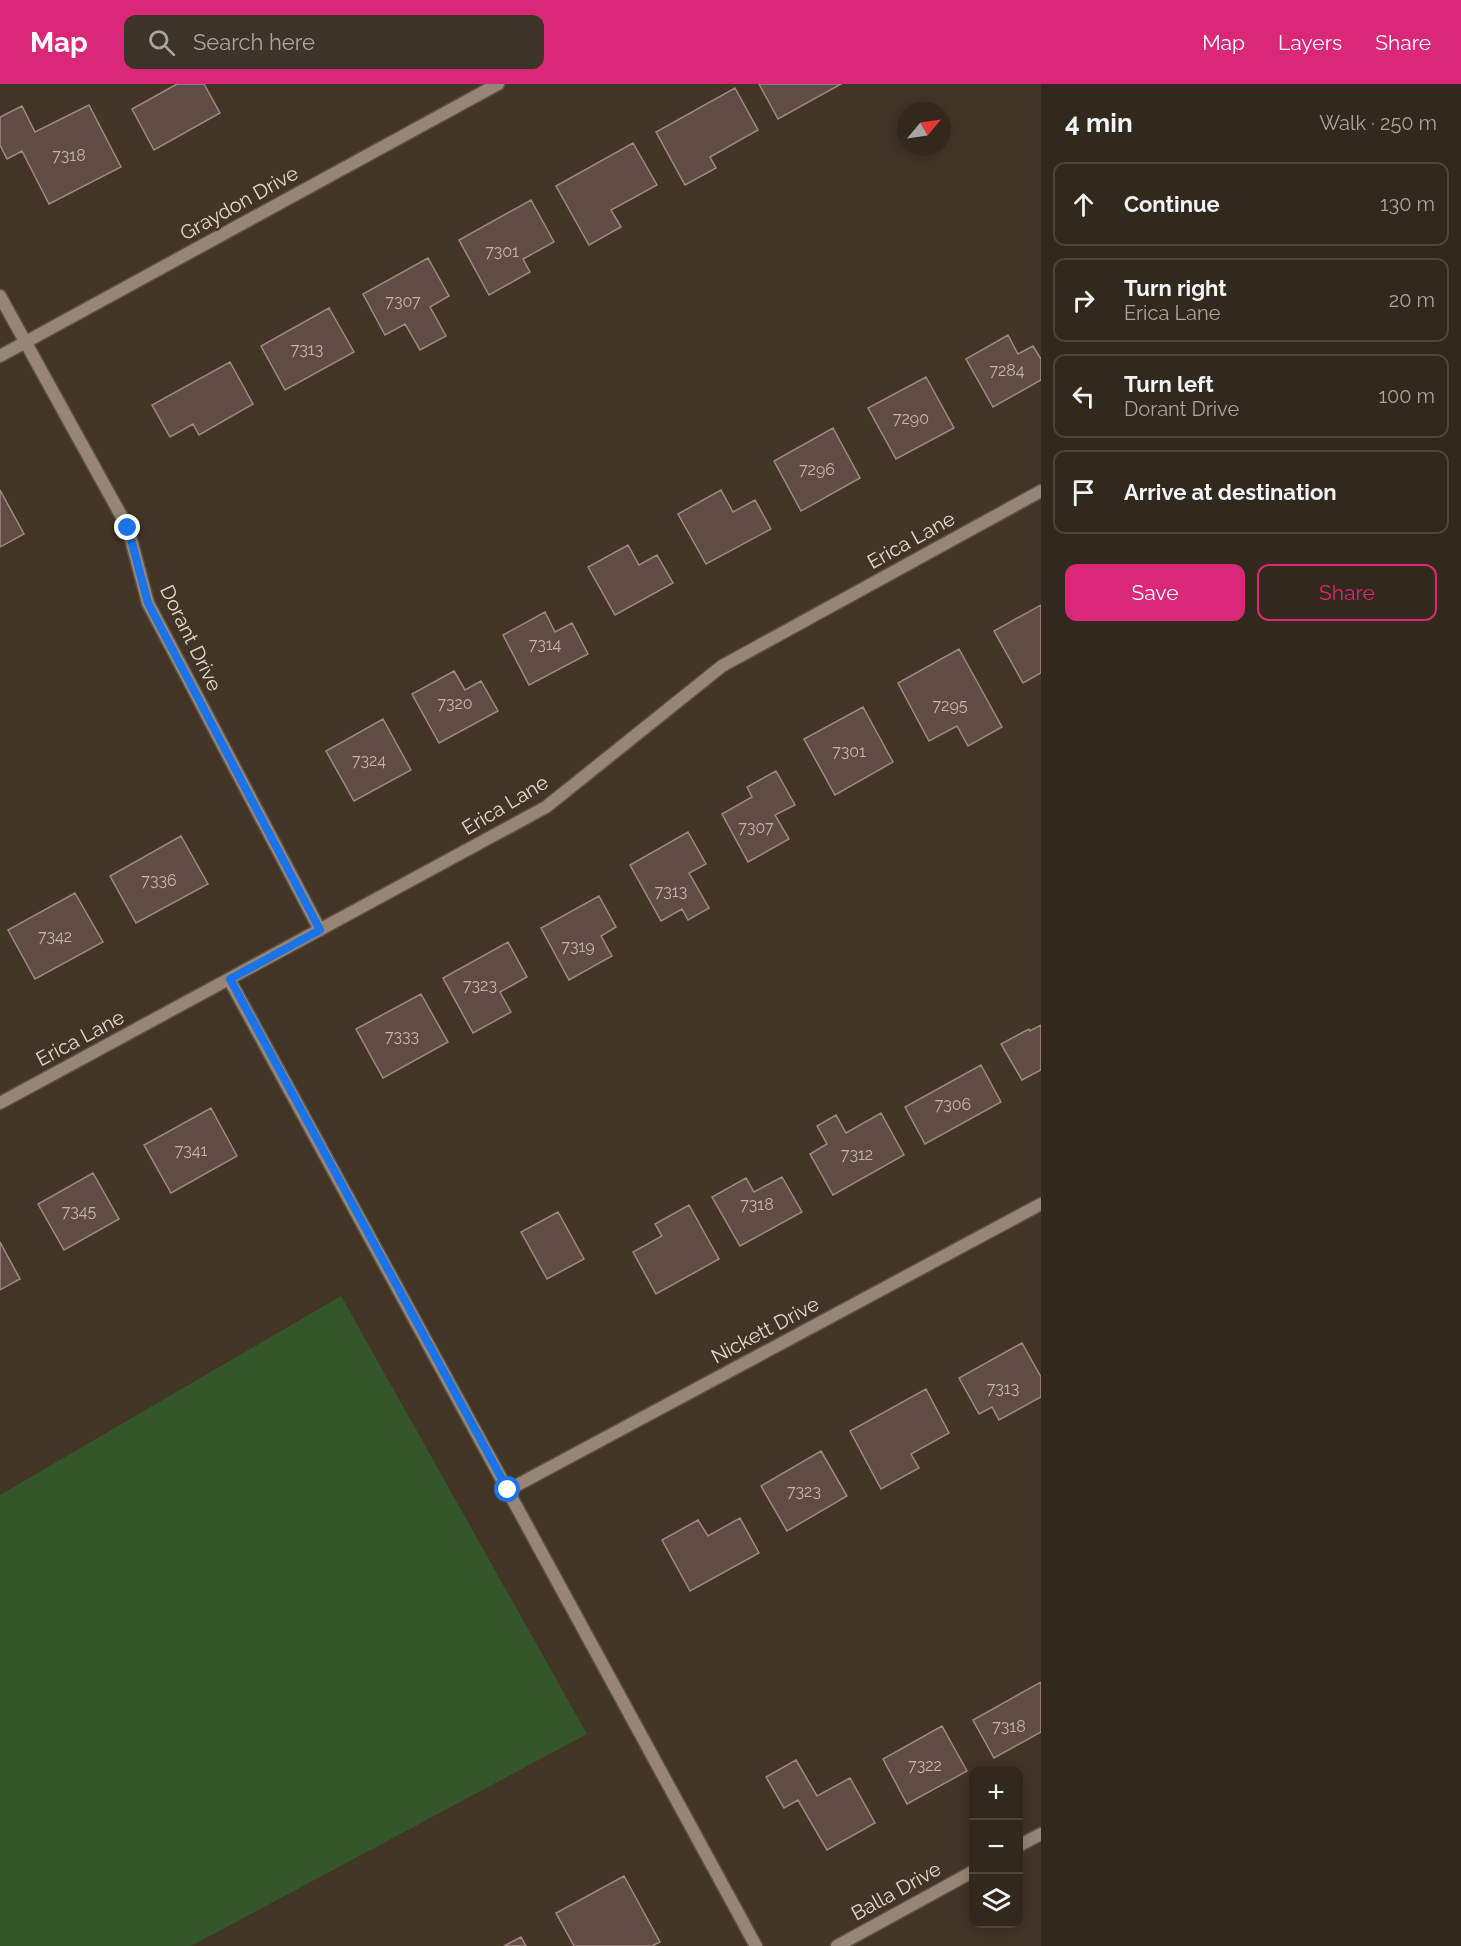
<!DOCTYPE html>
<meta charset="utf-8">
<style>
:root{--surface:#32281c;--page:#3d3429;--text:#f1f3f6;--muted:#a8a6a3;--line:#4d443b;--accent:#db2777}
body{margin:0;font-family:Raleway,sans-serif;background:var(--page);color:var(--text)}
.controls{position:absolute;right:18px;bottom:18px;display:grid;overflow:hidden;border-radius:12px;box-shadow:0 3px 15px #0003}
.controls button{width:54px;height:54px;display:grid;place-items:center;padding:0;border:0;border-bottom:2px solid var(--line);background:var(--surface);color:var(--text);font:30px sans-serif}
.compass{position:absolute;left:897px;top:18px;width:54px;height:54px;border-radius:50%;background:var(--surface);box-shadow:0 3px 15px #0003;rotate:61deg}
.stop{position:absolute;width:18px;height:18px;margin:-14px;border:4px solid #1a73e8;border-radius:50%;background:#fff}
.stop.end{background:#1a73e8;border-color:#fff;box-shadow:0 2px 6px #0008}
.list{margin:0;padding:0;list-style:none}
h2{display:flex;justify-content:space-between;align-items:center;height:78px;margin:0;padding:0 24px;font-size:26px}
h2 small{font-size:20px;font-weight:400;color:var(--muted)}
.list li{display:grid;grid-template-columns:39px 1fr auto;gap:18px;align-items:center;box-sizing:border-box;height:84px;margin:0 12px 12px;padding:0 12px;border:2px solid var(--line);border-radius:12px}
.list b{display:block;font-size:22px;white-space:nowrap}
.list p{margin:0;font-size:20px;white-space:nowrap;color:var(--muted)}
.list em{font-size:20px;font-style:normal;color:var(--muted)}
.actions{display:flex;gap:12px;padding:18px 24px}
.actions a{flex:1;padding:14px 0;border:2px solid var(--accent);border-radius:12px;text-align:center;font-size:21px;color:var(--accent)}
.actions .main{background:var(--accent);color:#fff}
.icon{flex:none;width:33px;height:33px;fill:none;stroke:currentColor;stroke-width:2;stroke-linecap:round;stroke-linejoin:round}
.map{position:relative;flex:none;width:1041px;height:1862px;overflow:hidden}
header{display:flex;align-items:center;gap:36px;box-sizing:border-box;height:84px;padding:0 30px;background:var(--accent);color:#fff}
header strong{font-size:28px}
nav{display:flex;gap:33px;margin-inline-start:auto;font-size:21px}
.search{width:420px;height:54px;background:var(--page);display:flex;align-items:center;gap:15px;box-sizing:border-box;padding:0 21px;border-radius:12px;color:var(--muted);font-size:22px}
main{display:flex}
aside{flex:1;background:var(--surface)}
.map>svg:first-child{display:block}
.green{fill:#34562b}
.building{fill:#614b45;stroke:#a18982;stroke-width:1.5}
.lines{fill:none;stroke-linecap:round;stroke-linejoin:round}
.minor-casing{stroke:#5d5144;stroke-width:15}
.minor{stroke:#978675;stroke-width:12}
.route{stroke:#1a73e8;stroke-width:8}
.labels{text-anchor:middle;stroke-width:5;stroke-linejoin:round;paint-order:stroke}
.number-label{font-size:16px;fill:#c2b6ad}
.street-label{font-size:20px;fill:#e2d9d0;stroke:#433526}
</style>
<header>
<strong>Map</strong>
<div class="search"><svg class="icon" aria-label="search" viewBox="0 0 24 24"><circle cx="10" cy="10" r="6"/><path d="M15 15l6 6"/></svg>Search here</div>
<nav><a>Map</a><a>Layers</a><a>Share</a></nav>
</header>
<main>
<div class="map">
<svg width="1041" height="1862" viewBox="0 0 1041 1862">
<rect width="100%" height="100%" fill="#433526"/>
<path class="green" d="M341,1212L587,1650L191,1862H0V1411Z"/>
<path class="building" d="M177,0H204L220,29L154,66L132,25Z
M759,0H841L778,35Z
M735,4L758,46L710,73L716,84L685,101L656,48Z
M89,21L121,83L49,120L22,67L7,75L0,61V33L22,22L35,48Z
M633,59L657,101L611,126L621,143L589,161L556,102Z
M531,116L554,158L523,175L530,188L489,211L459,156Z
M428,174L449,212L430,223L446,252L420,266L405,240L385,251L363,210Z
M329,224L354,268L285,306L261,262Z
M1008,251L1018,270L1033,262L1041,275V296L993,323L966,275Z
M230,278L253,320L199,351L193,340L170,353L152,321Z
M926,293L954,344L896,375L868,324Z
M833,344L860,394L801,427L774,377Z
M0,406L24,450L0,463Z
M721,406L733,428L755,416L771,445L706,480L678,430Z
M628,461L639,481L657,471L673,499L615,531L588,483Z
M1041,521V589L1023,599L994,547Z
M545,528L555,548L572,539L588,570L529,601L503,551Z
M959,565L1002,643L968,662L957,642L929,657L898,599Z
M454,587L465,606L481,597L498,627L439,659L412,610Z
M863,623L893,678L835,711L804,655Z
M383,635L411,686L354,717L326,667Z
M776,687L795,721L775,731L789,755L748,778L722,730L752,713L747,703Z
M688,748L706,780L689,789L709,824L688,836L682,825L661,837L630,781Z
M181,752L208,800L136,839L110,792Z
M75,809L103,858L35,895L8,846Z
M599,812L616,843L601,852L612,872L569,896L541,844Z
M508,858L527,893L500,908L511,928L473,949L443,894Z
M421,910L448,958L383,994L356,945Z
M1041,941V986L1022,996L1001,960L1029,945L1030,947Z
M981,981L1001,1018L925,1060L905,1023Z
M211,1024L237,1072L171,1109L144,1061Z
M881,1029L904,1071L833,1111L810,1070L827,1060L817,1042L836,1031L846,1049Z
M93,1089L119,1135L64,1166L38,1120Z
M782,1093L802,1128L740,1162L712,1113L746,1094L754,1108Z
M689,1121L719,1175L656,1210L633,1168L662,1152L655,1140Z
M558,1128L584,1175L547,1195L521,1148Z
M0,1158L20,1195L0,1206Z
M1022,1259L1041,1293V1313L999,1336L992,1323L979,1330L959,1294Z
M926,1305L949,1349L911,1370L919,1384L881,1405L850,1347Z
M821,1367L847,1412L787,1447L761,1402Z
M740,1434L759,1469L690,1507L662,1456L698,1436L708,1452Z
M1041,1598V1648L994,1674L973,1636Z
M942,1642L967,1687L907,1720L883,1675Z
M796,1676L817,1712L850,1694L875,1739L827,1766L798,1716L784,1724L766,1693Z
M624,1792L660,1858L652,1862H574L556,1829Z
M521,1853L526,1862H504Z"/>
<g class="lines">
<defs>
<path id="minor" d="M0,212L128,444L148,519L320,846
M0,272L498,0
M229,895L756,1862
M0,1019L546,723L722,582L1041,407
M508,1406L1041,1120
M1018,1762L1041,1750
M837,1862L974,1787"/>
</defs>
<use href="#minor" class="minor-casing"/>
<use href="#minor" class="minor"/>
</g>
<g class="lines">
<path class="route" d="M128,444L148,519L320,846L230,895L508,1406"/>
</g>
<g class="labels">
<g class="number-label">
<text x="69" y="77">7318</text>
<text x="502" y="173">7301</text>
<text x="403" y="223">7307</text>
<text x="307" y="271">7313</text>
<text x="1007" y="292">7284</text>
<text x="911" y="340">7290</text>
<text x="817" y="391">7296</text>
<text x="545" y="566">7314</text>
<text x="455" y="625">7320</text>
<text x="950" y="627">7295</text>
<text x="849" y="673">7301</text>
<text x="369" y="682">7324</text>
<text x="756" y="749">7307</text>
<text x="159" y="802">7336</text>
<text x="671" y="813">7313</text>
<text x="55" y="858">7342</text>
<text x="578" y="868">7319</text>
<text x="480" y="907">7323</text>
<text x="402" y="958">7333</text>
<text x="953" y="1026">7306</text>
<text x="191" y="1072">7341</text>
<text x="857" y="1076">7312</text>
<text x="757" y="1126">7318</text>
<text x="79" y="1133">7345</text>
<text x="1003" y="1310">7313</text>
<text x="804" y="1413">7323</text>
<text x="1009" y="1648">7318</text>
<text x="925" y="1687">7322</text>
</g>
<g class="street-label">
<text transform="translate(239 119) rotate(-29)" y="7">Graydon Drive</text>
<text transform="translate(911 456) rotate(-29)" y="7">Erica Lane</text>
<text transform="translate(191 554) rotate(64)" y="7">Dorant Drive</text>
<text transform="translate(505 721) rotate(-31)" y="7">Erica Lane</text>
<text transform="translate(80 954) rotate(-28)" y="7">Erica Lane</text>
<text transform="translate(765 1246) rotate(-28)" y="7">Nickett Drive</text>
<text transform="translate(896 1807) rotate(-29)" y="7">Balla Drive</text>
</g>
</g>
</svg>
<div class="controls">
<button>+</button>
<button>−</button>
<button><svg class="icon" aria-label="layers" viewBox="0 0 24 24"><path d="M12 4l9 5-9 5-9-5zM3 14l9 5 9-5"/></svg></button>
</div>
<svg class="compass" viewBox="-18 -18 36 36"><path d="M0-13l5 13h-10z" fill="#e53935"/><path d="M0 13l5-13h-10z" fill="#a8a6a3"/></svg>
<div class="stop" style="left:508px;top:1406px"></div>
<div class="stop end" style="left:128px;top:444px"></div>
</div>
<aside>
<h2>4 min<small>Walk · 250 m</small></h2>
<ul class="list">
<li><svg class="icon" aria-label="ahead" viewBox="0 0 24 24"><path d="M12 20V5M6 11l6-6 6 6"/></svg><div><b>Continue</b></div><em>130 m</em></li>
<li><svg class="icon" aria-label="right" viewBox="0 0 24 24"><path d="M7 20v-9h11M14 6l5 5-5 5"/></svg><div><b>Turn right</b><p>Erica Lane</p></div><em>20 m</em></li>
<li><svg class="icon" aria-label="left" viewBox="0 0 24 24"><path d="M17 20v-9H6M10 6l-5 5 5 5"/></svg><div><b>Turn left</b><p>Dorant Drive</p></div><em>100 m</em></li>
<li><svg class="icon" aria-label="arrive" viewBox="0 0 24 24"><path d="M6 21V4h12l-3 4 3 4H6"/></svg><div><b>Arrive at destination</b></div></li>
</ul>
<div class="actions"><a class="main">Save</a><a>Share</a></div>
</aside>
</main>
